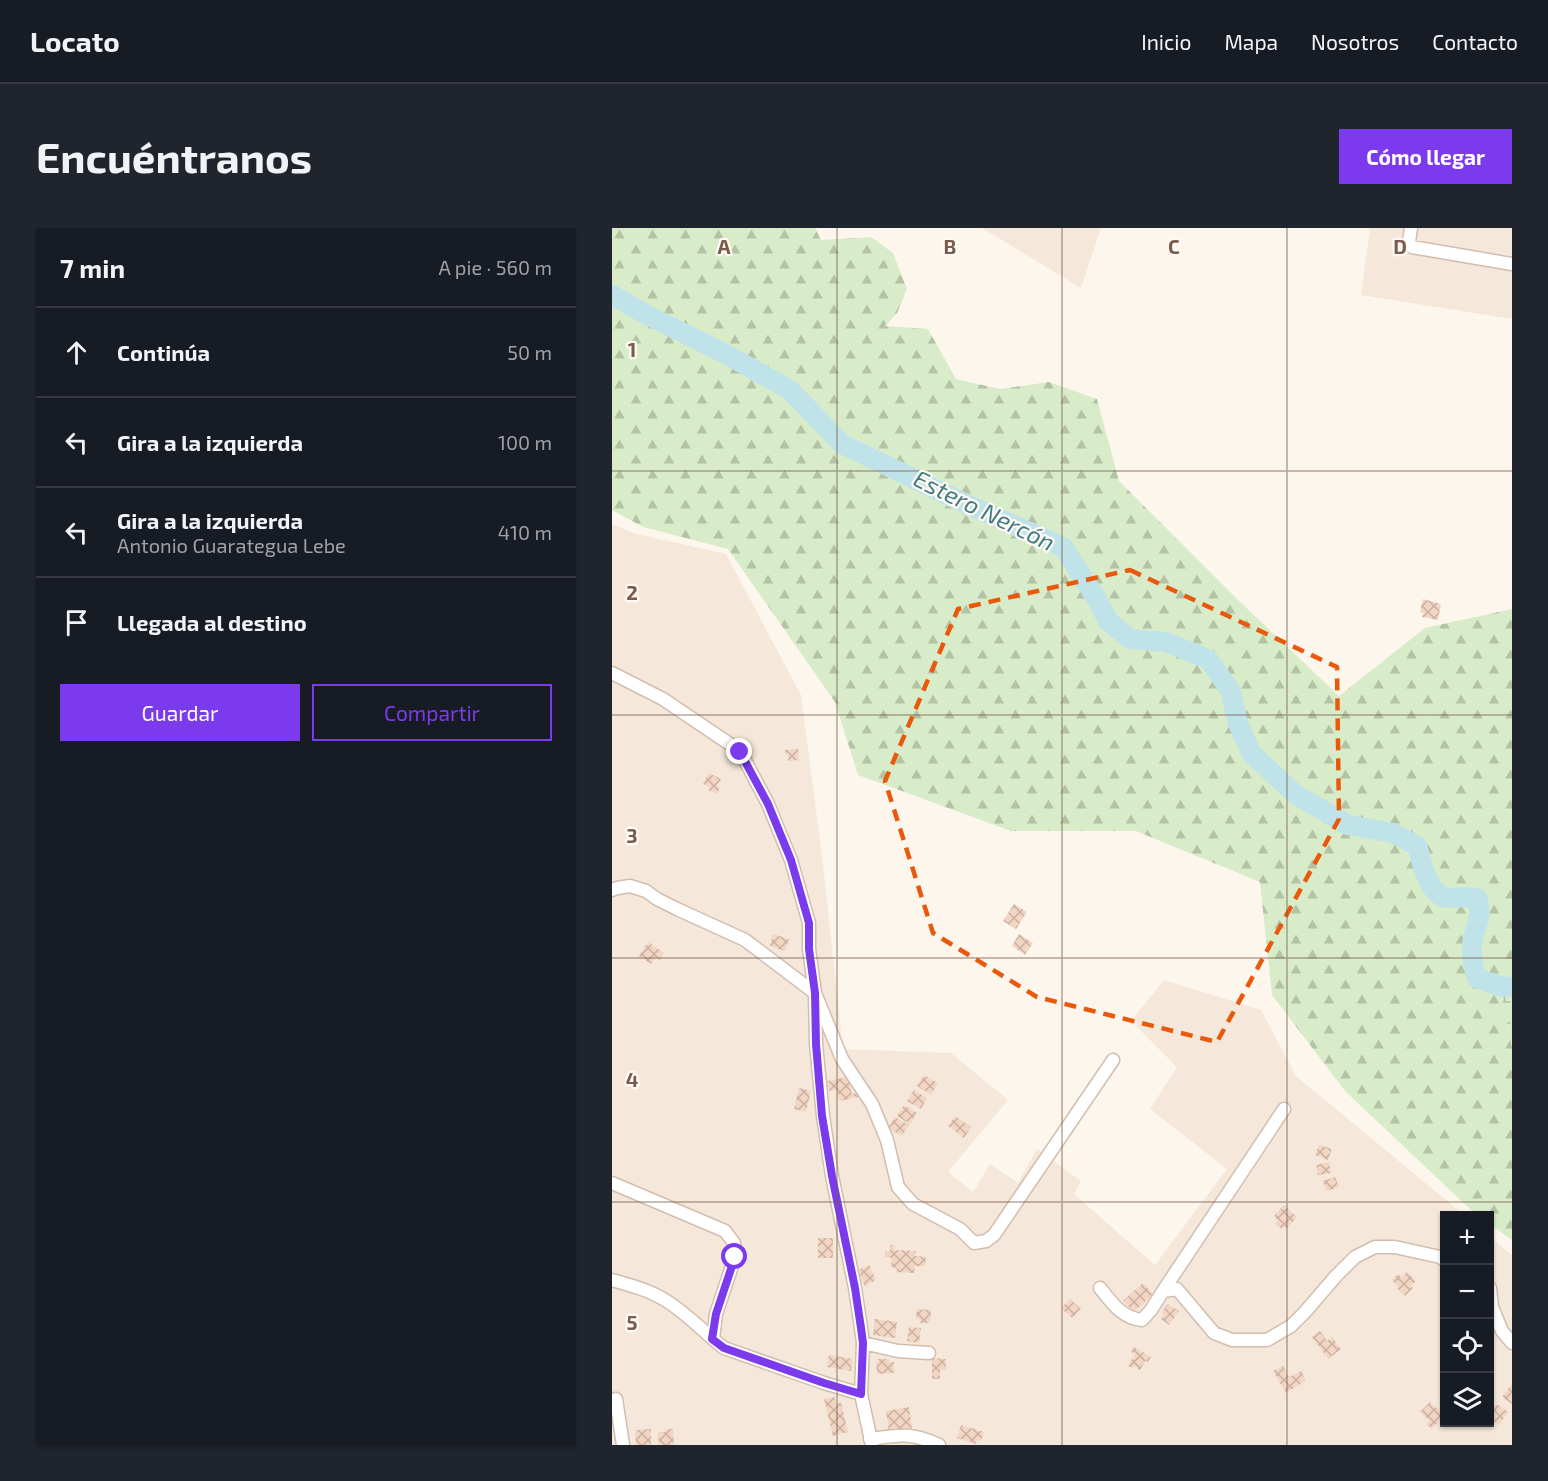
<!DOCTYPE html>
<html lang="es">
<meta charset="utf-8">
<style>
:root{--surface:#171b24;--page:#20242c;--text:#f1f3f6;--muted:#9ea1a6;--line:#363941;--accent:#7c3aed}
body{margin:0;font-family:"Exo 2",sans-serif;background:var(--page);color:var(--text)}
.controls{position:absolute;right:18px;bottom:18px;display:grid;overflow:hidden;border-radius:0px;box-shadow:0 2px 4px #0004}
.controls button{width:54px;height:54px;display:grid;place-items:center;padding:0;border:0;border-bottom:2px solid var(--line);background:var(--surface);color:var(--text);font:30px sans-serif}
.stop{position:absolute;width:18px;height:18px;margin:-14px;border:4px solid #7c3aed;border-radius:50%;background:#fff}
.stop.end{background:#7c3aed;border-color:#fff;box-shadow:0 2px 6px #0008}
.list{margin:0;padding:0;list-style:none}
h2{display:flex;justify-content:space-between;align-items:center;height:78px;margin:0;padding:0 24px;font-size:26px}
h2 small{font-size:20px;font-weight:400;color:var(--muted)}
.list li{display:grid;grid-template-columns:39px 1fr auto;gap:18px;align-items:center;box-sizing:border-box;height:90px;padding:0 24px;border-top:2px solid var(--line)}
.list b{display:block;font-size:22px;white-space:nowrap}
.list p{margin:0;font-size:20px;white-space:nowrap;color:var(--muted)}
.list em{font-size:20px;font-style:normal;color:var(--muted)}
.actions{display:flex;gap:12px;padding:18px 24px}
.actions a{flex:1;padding:14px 0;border:2px solid var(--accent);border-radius:0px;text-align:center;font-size:21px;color:var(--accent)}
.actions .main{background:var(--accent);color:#fff}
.icon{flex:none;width:33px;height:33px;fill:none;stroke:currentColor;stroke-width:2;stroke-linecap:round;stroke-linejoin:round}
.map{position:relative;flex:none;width:900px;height:1217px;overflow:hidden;border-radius:0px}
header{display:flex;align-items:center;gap:36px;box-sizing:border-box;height:84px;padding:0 30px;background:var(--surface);border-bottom:2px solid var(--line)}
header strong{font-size:28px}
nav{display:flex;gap:33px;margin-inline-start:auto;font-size:21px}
.intro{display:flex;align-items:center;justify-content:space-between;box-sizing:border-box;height:144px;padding:0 36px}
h1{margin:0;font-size:42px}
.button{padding:15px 27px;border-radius:0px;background:var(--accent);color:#fff;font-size:21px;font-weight:700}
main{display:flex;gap:36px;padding:0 36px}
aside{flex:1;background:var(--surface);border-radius:0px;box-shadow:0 2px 4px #0004}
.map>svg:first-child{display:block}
.residential{fill:#f5e8da}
.forest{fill:url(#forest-firs)}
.wetland{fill:url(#wetland-marsh)}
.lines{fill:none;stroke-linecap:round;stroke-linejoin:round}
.river{stroke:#bfe3e8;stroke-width:20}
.building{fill:url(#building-cross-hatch)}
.street-casing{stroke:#d1beb0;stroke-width:15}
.street{stroke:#fff;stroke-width:12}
.route{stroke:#7c3aed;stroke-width:8}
.marked{fill:none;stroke:#e8590c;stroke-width:4.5;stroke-dasharray:12 8;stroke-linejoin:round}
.grid{fill:none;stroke:#7a5c4d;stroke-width:1.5;stroke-opacity:0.55}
.labels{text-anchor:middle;stroke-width:4.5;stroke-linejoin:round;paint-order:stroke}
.water-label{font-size:24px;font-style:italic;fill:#437c86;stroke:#fffaf3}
.grid-label{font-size:20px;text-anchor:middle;font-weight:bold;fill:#7a5c4d;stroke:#fffaf3;stroke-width:4.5;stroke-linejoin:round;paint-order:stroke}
</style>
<header>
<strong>Locato</strong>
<nav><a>Inicio</a><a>Mapa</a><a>Nosotros</a><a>Contacto</a></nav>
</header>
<div class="intro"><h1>Encuéntranos</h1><a class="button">Cómo llegar</a></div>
<main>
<aside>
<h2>7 min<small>A pie · 560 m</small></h2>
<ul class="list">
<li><svg class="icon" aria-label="ahead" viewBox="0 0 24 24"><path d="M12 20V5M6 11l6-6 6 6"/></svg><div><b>Continúa</b></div><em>50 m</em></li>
<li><svg class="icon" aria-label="left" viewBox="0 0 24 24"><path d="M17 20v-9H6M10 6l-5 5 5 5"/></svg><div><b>Gira a la izquierda</b></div><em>100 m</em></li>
<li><svg class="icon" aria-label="left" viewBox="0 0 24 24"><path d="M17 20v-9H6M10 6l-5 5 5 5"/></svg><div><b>Gira a la izquierda</b><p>Antonio Guarategua Lebe</p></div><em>410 m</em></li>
<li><svg class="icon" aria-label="arrive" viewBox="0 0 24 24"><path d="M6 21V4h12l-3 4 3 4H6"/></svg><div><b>Llegada al destino</b></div></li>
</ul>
<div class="actions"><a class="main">Guardar</a><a>Compartir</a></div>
</aside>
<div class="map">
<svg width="900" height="1217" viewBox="0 0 900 1217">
<defs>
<pattern id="forest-firs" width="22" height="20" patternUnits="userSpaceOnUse" patternTransform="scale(1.5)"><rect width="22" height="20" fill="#d8ecc9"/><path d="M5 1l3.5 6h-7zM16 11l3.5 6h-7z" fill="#b4c2a5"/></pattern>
<pattern id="wetland-marsh" width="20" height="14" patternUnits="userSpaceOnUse" patternTransform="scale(1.5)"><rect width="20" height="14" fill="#d8ecc9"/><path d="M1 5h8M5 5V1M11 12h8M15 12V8" fill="none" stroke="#b4c2a5"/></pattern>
<pattern id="building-cross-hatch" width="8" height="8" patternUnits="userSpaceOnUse" patternTransform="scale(1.5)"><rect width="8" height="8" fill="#f3d5c3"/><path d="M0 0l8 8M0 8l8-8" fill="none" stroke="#cab0a1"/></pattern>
</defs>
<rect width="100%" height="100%" fill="#fdf6ec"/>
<path class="residential" d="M370,0H489L469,60Z
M758,0H900V91L749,67Z
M0,296L21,305L114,326L189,467L211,636L231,821L339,825L396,872L336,944L361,964L378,936L406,955L425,921L469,953L462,966L543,1037L615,941L538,881L565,839L519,793L552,752L649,782L684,848L852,987L832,988V1194H878V1009L900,1027V1217H0Z"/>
<path class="forest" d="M0,0H203L209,12L259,9L281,25L295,61L285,85L273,98L316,101L344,151L388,161L437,154L485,171L507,253L626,372L727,468L813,400L900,381V753L887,758L900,819V1012L878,996V988L866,987L858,981L733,863L660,767L648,654L524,603H399L246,547L223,474L116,321L31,299L0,282Z"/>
<path class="wetland" d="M900,753V819L887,758Z"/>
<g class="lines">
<path class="river" d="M0,67L35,87L112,125L178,162L230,216L350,274L451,319L486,373L496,393L518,411L554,414L596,431L618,462L626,495L639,525L683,566L736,597L781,605L805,618C810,634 816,668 836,670C846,670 855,668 865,670C872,692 862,697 860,717C859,729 861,739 865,750L887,758L900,759"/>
</g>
<path class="building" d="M811,371L829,376L826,392L810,389L811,385L808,384Z
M186,521L187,532L176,533V526H173V522Z
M97,545L109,551L105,558L108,560L105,566L96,562L97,559L91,556Z
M402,676L415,684L404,701L391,693Z
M161,706L177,711L173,723L158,718Z
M407,706L421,715L413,727L400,718Z
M36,714L52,725L48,732L44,729L39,736L27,728Z
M312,847L326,855L319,867L305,858Z
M236,849L240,866L245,865L246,869L228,873L225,862L217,863L215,853Z
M187,860L199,863L194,884L182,881Z
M302,862L315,870L309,881L295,873Z
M292,877L305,885L298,896L285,888Z
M343,888L359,899L352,910L336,898Z
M283,889L297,897L290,908L276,900Z
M707,917L720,921L716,932L703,927Z
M717,934L719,945L706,947L704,937Z
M723,949L727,959L714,963L711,953Z
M672,977L685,989L675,1000L672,998L670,1001L663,996L666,992L662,988Z
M206,1010H221V1030H206Z
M278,1017H283V1022L304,1023L303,1028L314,1029L313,1038H303L302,1045L284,1044L285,1040L279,1039L280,1030L273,1029V1023H278Z
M257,1037L264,1052L253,1058L246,1042Z
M795,1044L804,1053L799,1058L801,1060L793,1068L785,1060L786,1058L780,1052L786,1046L789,1049Z
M531,1055L541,1066L522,1084L511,1073Z
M458,1071L469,1081L460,1090L449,1080Z
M556,1076L567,1083L557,1097L549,1091L552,1087L549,1085Z
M305,1081L319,1082L318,1095H307L308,1091H304Z
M263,1091L285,1094L283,1110L261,1107Z
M297,1099L309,1100L307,1115L295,1113Z
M708,1103L715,1113L720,1109L729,1121L716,1131L700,1109Z
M522,1119L539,1129L536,1134L533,1133L528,1142L521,1138L520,1140L516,1138L523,1126L519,1124Z
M217,1127L241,1131L239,1143L215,1139Z
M320,1130L334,1131V1142H328V1151H320Z
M266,1131H277V1134H282V1145L265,1146L264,1134H266Z
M671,1138L677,1149L689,1143L694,1153L674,1165L661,1143Z
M900,1156V1176L890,1169Z
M222,1169L224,1176L229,1175L236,1204L221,1208L212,1171Z
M818,1174L832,1187L820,1201L814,1196L818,1193L808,1184Z
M885,1176L896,1184L887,1197L878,1191V1187Z
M297,1179L300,1200L277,1204L274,1183Z
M349,1197L372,1204L369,1213L365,1212L364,1216L345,1210Z
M39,1201V1217H24L23,1202Z
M53,1201H61L62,1217H47L46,1204H53Z"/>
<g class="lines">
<defs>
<path id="street" d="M799,0L797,14L800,19L900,36
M0,445L51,471L128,523L156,576L179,632L197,695V721L203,765L204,816L211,888L220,948L243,1060L249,1100L251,1115L249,1166L260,1217
M0,662L5,660L18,658L34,663L45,671L65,681L133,712L203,765L230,831L260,876L275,912L286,959L301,976L348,1001L362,1015L374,1013L382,1007L501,832
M0,955L113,1003L122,1015L123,1029L104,1086L101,1111L112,1120L212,1155L249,1166
M0,1052C18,1057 37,1062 53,1072C71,1083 85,1097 101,1111
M488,1060C500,1075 510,1090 530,1092L539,1082L551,1063L565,1061L602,1105L620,1112H655L679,1098L693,1084L724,1048L743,1029L763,1019H783L828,1029L832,1032
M878,1060L880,1079L890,1103L900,1115
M551,1063L672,881
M251,1115L286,1123L317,1125
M4,1171L11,1217
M258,1211C287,1207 300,1204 327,1217"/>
</defs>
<use href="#street" class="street-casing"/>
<use href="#street" class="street"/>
</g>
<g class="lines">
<path class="route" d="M123,1029L104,1086L100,1111L112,1120L212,1155L249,1166L251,1115L249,1100L243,1060L220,948L210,888L204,816L203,765L197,721V695L179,632L156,576L128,524"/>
</g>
<path class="marked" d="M518,342L725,439L727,591L605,814L425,769L321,705L273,553L346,381Z"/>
<path class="grid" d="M225,0V1217M450,0V1217M675,0V1217M0,243H900M0,487H900M0,730H900M0,974H900"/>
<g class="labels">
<g class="water-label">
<text transform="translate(372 283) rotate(26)" y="8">Estero Nercón</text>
</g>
</g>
<g class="grid-label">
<text x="112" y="26">A</text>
<text x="338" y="26">B</text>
<text x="562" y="26">C</text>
<text x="788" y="26">D</text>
<text x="20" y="129">1</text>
<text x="20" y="372">2</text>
<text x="20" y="615">3</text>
<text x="20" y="859">4</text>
<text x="20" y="1102">5</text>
</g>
</svg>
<div class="controls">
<button>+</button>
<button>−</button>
<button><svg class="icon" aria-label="locate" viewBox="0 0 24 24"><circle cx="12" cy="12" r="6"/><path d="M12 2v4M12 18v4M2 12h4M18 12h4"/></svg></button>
<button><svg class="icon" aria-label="layers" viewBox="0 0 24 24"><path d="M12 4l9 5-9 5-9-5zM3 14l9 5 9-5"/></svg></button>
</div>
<div class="stop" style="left:123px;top:1029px"></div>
<div class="stop end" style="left:128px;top:524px"></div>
</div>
</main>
